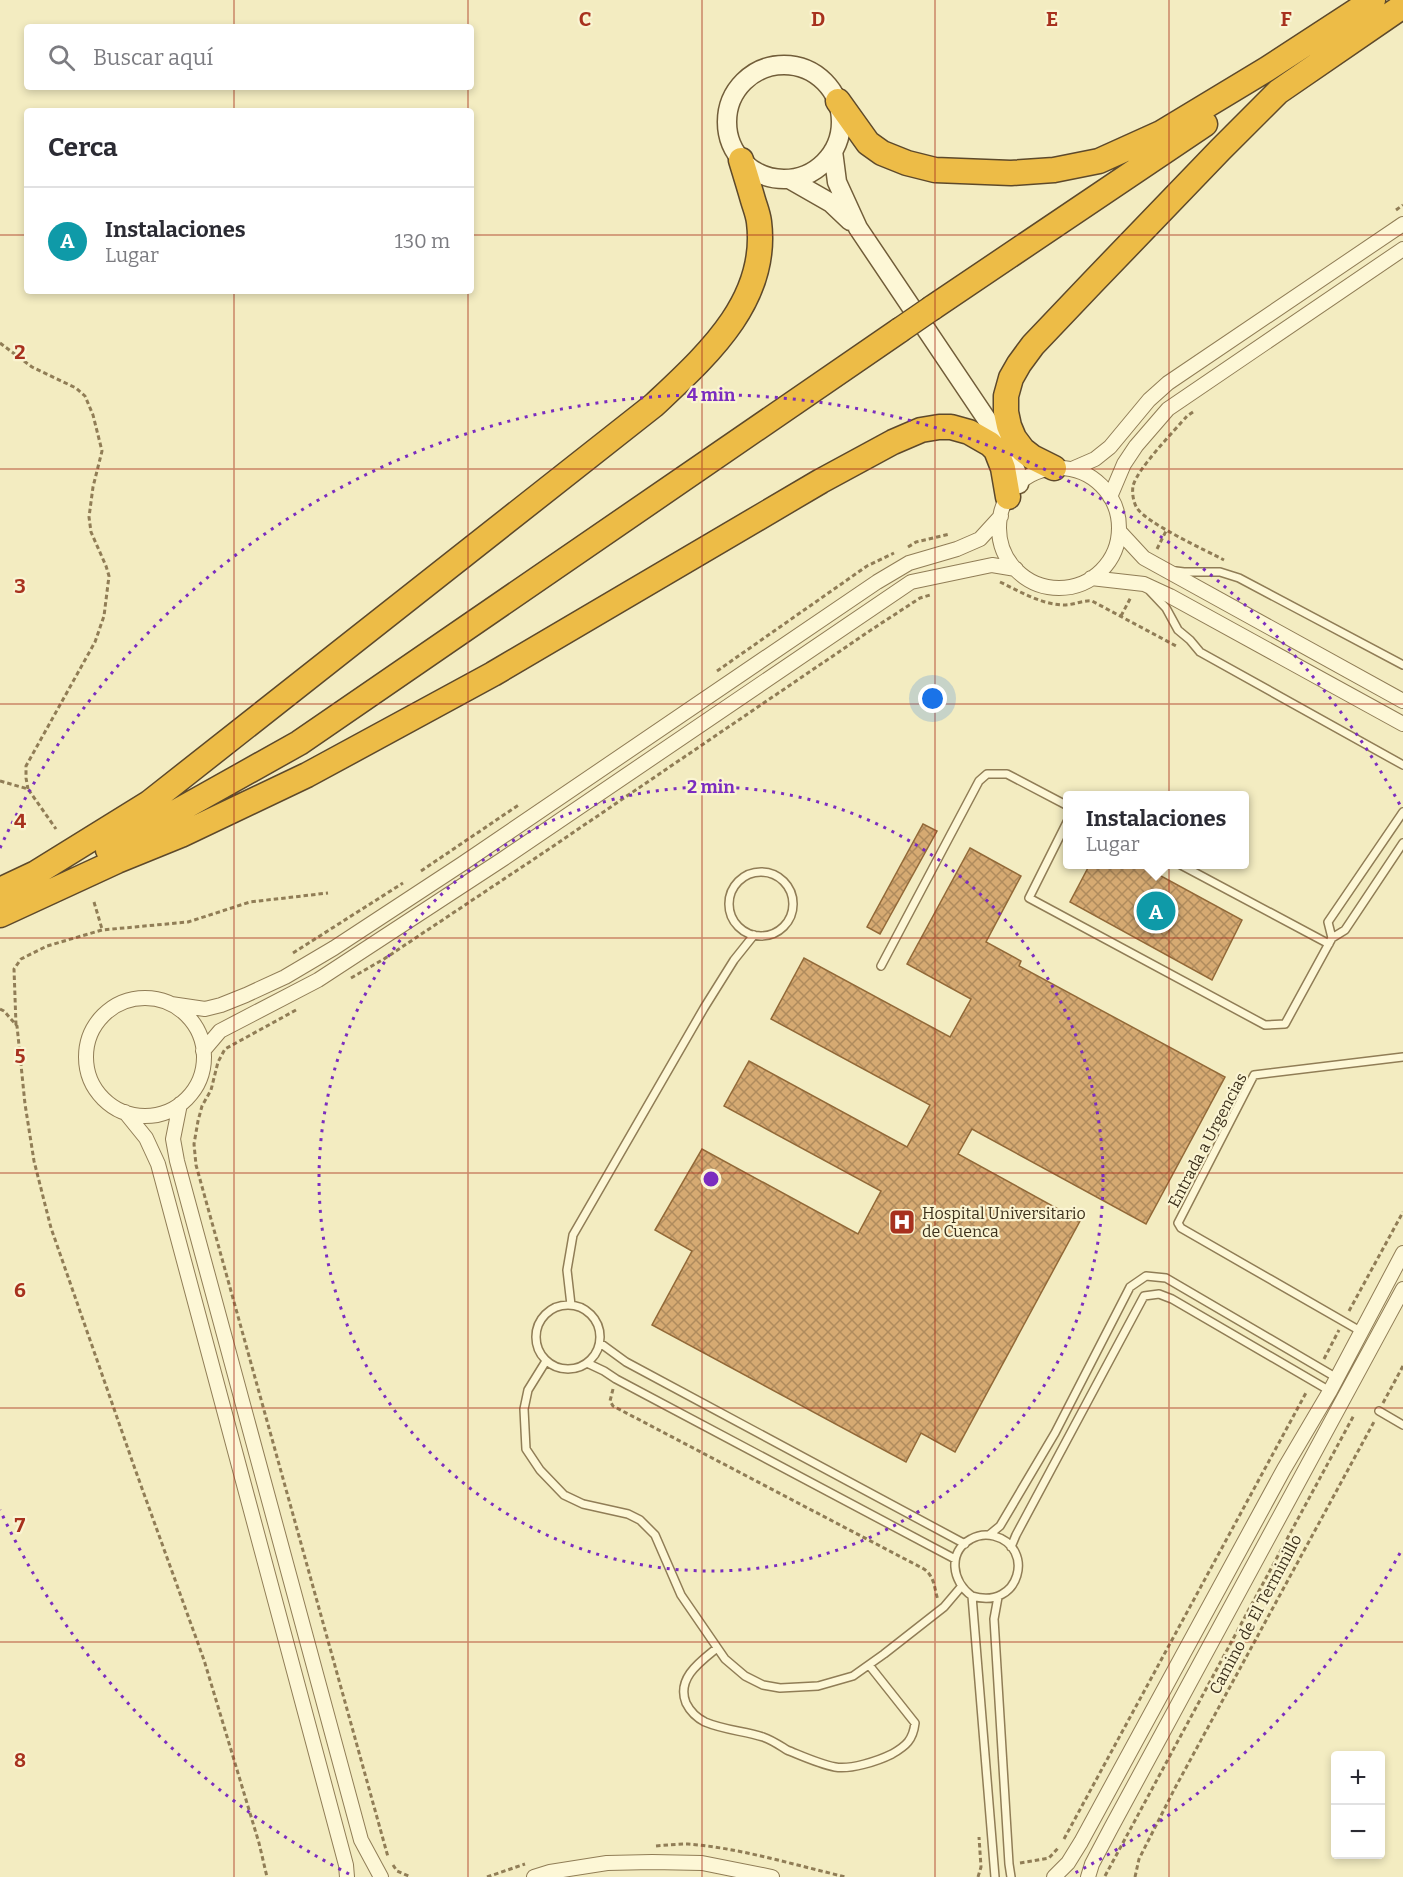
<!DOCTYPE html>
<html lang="es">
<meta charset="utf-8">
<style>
:root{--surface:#fff;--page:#f7f7f7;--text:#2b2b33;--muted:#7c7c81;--line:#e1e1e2;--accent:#a7311e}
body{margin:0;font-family:Bitter,serif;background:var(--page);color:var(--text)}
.controls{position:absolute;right:18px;bottom:18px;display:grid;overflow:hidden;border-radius:6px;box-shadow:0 3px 9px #0003}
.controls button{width:54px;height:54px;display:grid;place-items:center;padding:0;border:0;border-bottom:2px solid var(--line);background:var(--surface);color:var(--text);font:30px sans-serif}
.you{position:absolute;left:933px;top:699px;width:21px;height:21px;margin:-15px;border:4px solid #fff;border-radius:50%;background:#1a73e8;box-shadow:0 0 0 9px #1a73e833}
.badge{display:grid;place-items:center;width:39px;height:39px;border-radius:50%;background:var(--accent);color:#fff;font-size:20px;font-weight:700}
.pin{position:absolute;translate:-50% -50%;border:3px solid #fff;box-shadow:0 2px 6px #0006}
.popup{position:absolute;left:1063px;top:791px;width:186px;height:78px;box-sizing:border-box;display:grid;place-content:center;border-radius:6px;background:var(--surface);filter:drop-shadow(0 2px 4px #0005);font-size:20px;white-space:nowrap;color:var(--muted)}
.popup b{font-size:22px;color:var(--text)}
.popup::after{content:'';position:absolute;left:50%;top:100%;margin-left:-12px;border:12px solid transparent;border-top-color:var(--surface)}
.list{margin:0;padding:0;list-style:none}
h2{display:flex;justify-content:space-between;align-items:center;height:78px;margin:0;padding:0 24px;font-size:26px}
h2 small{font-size:20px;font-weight:400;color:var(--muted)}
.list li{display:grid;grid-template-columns:39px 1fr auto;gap:18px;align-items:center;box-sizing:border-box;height:108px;padding:0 24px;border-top:2px solid var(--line)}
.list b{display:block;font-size:22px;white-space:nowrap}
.list p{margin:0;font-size:20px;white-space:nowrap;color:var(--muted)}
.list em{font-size:20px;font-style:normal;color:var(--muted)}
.icon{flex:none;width:33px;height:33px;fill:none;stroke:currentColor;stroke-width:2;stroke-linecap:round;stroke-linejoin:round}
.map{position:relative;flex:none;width:1403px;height:1877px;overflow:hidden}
.search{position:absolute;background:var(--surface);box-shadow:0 3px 9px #0003;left:24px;top:24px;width:450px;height:66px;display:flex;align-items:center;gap:15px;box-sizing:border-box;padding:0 21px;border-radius:6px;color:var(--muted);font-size:22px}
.panel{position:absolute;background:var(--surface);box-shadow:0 3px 9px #0003;left:24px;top:108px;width:450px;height:186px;border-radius:6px}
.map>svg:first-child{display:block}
.building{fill:url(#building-cross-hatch);stroke:#926938;stroke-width:1.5}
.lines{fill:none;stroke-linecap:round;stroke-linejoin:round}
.lane-casing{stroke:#907d56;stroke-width:10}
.street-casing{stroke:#907d56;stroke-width:16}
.secondary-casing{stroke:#715d39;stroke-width:21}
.highway-casing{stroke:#5d492b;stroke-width:27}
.path{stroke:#907d56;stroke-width:3;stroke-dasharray:4.5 3;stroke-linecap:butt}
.lane{stroke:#fdf7d6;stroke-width:7}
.street{stroke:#fdf7d6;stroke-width:14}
.secondary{stroke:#fdf7d6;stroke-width:18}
.highway{stroke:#edbc47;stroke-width:24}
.highway-bridge-casing{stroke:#5d492b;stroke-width:27;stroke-linecap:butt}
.highway-bridge{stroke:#edbc47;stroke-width:24}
.grid{fill:none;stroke:#a7311e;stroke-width:1.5;stroke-opacity:0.55}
.ring{fill:none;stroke:#7b2cbf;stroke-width:3;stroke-dasharray:3 6}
.labels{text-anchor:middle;stroke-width:4.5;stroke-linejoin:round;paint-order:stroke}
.street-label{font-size:16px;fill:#3d311c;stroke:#faf4d2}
.poi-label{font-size:16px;fill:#3d311c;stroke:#faf4d2;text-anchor:start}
.grid-label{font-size:20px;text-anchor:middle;font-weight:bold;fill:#a7311e;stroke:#faf4d2;stroke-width:4.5;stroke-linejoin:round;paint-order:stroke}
.centre{fill:#7b2cbf;stroke:#faf4d2;stroke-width:3}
.ring-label{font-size:18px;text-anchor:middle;font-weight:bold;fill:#7b2cbf;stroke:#faf4d2;stroke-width:4.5;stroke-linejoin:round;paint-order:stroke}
</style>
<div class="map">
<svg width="1403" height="1877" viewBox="0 0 1403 1877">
<defs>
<pattern id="building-cross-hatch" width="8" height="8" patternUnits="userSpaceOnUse" patternTransform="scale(1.5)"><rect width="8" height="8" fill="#d6aa72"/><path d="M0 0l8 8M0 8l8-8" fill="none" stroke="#af8b5d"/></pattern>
</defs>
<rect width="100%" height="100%" fill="#f3ecc1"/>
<path class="building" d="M923,824L937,831L880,934L867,927Z
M970,848L1021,876L986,942L1021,961L1019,966L1225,1077L1146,1224L972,1129L958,1154L1080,1221L955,1452L921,1433L906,1462L652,1325L692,1251L655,1230L702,1149L858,1234L881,1191L724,1106L749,1061L907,1147L930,1105L771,1019L804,958L950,1037L971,999L907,964Z
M1090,864H1139L1242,920L1212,980L1070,902Z"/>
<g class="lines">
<defs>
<path id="lane" d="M1176,571L1184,572H1220L1239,578L1403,665
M1150,591L1166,608L1178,630L1190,640L1200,652L1403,765
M1403,812L1328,922L1332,938L1345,930L1403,843
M1068,820L1029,898L1265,1025L1285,1024L1332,938
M1179,864L1329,944
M729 904a32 32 0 1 1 64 0a32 32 0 1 1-64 0Z
M881,966L979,781L987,774H1007L1068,806
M571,1305L567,1270L573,1235L704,1008L734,960L754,935
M536 1337a32 32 0 1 1 64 0a32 32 0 1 1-64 0Z
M1362,1332L1181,1228L1178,1223L1254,1075L1403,1057
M600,1343L626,1362L965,1544
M546,1361L528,1390L524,1409L526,1449L540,1470L564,1495L583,1504L628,1514L640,1520L655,1535L681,1595L725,1659L745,1676L763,1685L780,1688L818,1686L853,1676L884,1654L944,1607L961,1587
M587,1363L604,1371L616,1379L955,1559
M1379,1411L1403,1425
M989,1535L1000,1526L1055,1433L1130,1287L1146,1276L1166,1278L1337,1378
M1011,1547L1016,1535L1144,1296L1159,1294L1172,1299L1330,1391
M972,1596C1020,1611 1036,1547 994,1536C986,1534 978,1535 971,1539C947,1552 952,1582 972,1596L995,1877
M998,1597L994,1619L1009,1864L1011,1877
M717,1648C701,1661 676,1678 686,1703C690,1711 697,1718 705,1722C724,1730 744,1731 763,1737C772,1740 779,1745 787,1750C802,1756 819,1764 835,1767C850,1770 878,1761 892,1754C906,1746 913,1740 915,1723L869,1665"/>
<path id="street" d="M999 528a60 60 0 1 1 120 0a60 60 0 1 1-120 0Z
M1072,469L1095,459L1110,447L1149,400L1168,383L1403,224
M1110,497L1124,464L1136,446L1168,409L1403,249
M1119,531L1144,558L1403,701
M1091,578L1144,584L1170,596L1403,724
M86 1057a59 59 0 1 1 118 0a59 59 0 1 1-118 0Z
M171,1004L205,1009L221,1005L246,995L285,977L334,948L462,864L877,582L909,563L957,549L980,539L1001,516
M203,1051L220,1031L318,980L503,859L911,582L992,565L1016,569
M180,1104L173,1139L177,1161L361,1840L381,1877
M125,1112L146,1138L158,1164L346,1865L347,1877
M534,1877L550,1872L607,1863L652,1862L702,1863L772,1877
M1054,1877L1068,1863L1081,1842L1284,1469L1330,1391L1403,1253
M1088,1877L1092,1864L1111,1828L1403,1289"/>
<path id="secondary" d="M727 122a57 57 0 1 1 114 0a57 57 0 1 1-114 0Z
M833,151L837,182L858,228L1004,445L1016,471L1019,484
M789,179L831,203L850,221"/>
<path id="highway" d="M838,101L868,143L882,153L907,163L935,170L1011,173L1054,170L1099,161L1161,133L1267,69L1373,0
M932,308L1205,124
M1054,468L1032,457L1023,450L1014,438L1009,426L1006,412V396L1011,378L1019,364L1033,345L1092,283L1220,150L1278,92L1403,6
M108,850L299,743L900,330
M0,890L36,873L149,803L654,405C706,356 769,301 759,222C758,214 755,207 753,200C749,186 745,173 741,160
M0,915L117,861L181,835L307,775L493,674L821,481L893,442L921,430L939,427H951L969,432L990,444L996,450L1003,468L1008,497"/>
</defs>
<use href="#lane" class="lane-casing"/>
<use href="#street" class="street-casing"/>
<use href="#secondary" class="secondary-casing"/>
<use href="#highway" class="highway-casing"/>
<path class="path" d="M1396,210L1403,205
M0,343L32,367L76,388L85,396L93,415L102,451L93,487L89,517L91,532L106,566L109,576L104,616L95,642L26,766V778L28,789
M1193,412L1187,416C1175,430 1137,469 1133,486C1132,492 1133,502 1137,508C1146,523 1207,551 1224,560
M908,547L916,542L950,534
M1157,549L1167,529
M1000,582C1021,592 1040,604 1064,605C1074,605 1083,600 1092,601L1178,647
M1121,616L1131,597
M717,671L867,566L894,553
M0,781L28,789L56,829
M421,871L520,804
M94,902L102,929
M293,953L403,883
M351,978L384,959L546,851L874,628L920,598L930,595
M0,1009L4,1011L17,1026L25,1104L34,1161L51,1228L135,1469L204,1660L259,1843L267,1877
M296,1010L225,1049L218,1062L211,1090L202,1106L198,1121L194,1144L196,1165L388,1857
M16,1025L14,969L21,959L47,946L102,930L188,922L250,902L328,893
M1349,1311L1403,1212
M1324,1359L1339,1330
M613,1389L610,1401L613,1406L924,1569C935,1577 934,1588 938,1600
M1383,1403L1403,1366
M1064,1839L1307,1391
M656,1846C667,1845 678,1844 688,1844C741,1848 794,1865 846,1877
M1020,1863L1049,1858L1059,1847
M393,1865L397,1871L411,1877
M1105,1876L1354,1415
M487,1877L525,1864
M978,1877L981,1867L979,1837
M1135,1877L1139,1859L1175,1788L1375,1420"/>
<use href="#lane" class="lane"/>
<use href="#street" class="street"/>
<use href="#secondary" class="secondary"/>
<use href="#highway" class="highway"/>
<defs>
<path id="highway-bridge" d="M900,330L932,308"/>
</defs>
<use href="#highway-bridge" class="highway-bridge-casing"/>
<use href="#highway-bridge" class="highway-bridge"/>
</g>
<path class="grid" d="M234,0V27M468,0V27M702,0V1877M935,0V1877M1169,0V1877M234,87V111M468,87V111M0,235H27M471,235H1403M234,291V1877M468,291V1877M0,469H1403M0,704H1403M0,938H1403M0,1173H1403M0,1408H1403M0,1642H1403"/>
<g class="ring">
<circle cx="711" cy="1179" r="392"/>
<path d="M1400 1553A784 784 0 0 1 1073 1874M349 1874A784 784 0 0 1 0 1510M0 848A784 784 0 0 1 1400 805"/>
</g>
<defs>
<symbol id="hospital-square" viewBox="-11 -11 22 22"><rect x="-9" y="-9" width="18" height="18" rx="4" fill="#a7311e" stroke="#faf4d2"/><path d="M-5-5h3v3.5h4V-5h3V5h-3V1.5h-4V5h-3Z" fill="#fff"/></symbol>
</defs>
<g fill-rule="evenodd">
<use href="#hospital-square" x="887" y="1207" width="30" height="30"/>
</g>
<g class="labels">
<g class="street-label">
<text transform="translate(1207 1140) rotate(-62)" y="6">Entrada a Urgencias</text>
<text transform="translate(1255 1614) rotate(-62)" y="6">Camino de El Terminillo</text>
</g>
<g class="poi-label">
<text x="922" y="1219">Hospital Universitario<tspan x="922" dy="18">de Cuenca</tspan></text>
</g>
</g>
<g class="grid-label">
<text x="585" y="26">C</text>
<text x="818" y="26">D</text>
<text x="1052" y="26">E</text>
<text x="1286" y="26">F</text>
<text x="20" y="359">2</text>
<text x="20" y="593">3</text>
<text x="20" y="828">4</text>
<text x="20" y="1063">5</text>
<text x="20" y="1297">6</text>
<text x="20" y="1532">7</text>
<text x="20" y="1767">8</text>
</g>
<circle cx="711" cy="1179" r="9" class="centre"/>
<g class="ring-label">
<text x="711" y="401">4 min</text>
<text x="711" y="793">2 min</text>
</g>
</svg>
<div class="controls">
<button>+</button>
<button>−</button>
</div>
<div class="you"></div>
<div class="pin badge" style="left:1156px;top:911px;background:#0f9aa8">A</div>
<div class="popup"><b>Instalaciones</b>Lugar</div>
<div class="search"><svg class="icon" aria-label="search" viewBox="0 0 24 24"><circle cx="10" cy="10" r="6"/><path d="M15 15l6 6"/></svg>Buscar aquí</div>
<section class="panel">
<h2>Cerca<small></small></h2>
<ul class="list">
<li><span class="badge" style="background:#0f9aa8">A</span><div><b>Instalaciones</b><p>Lugar</p></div><em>130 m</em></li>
</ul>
</section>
</div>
